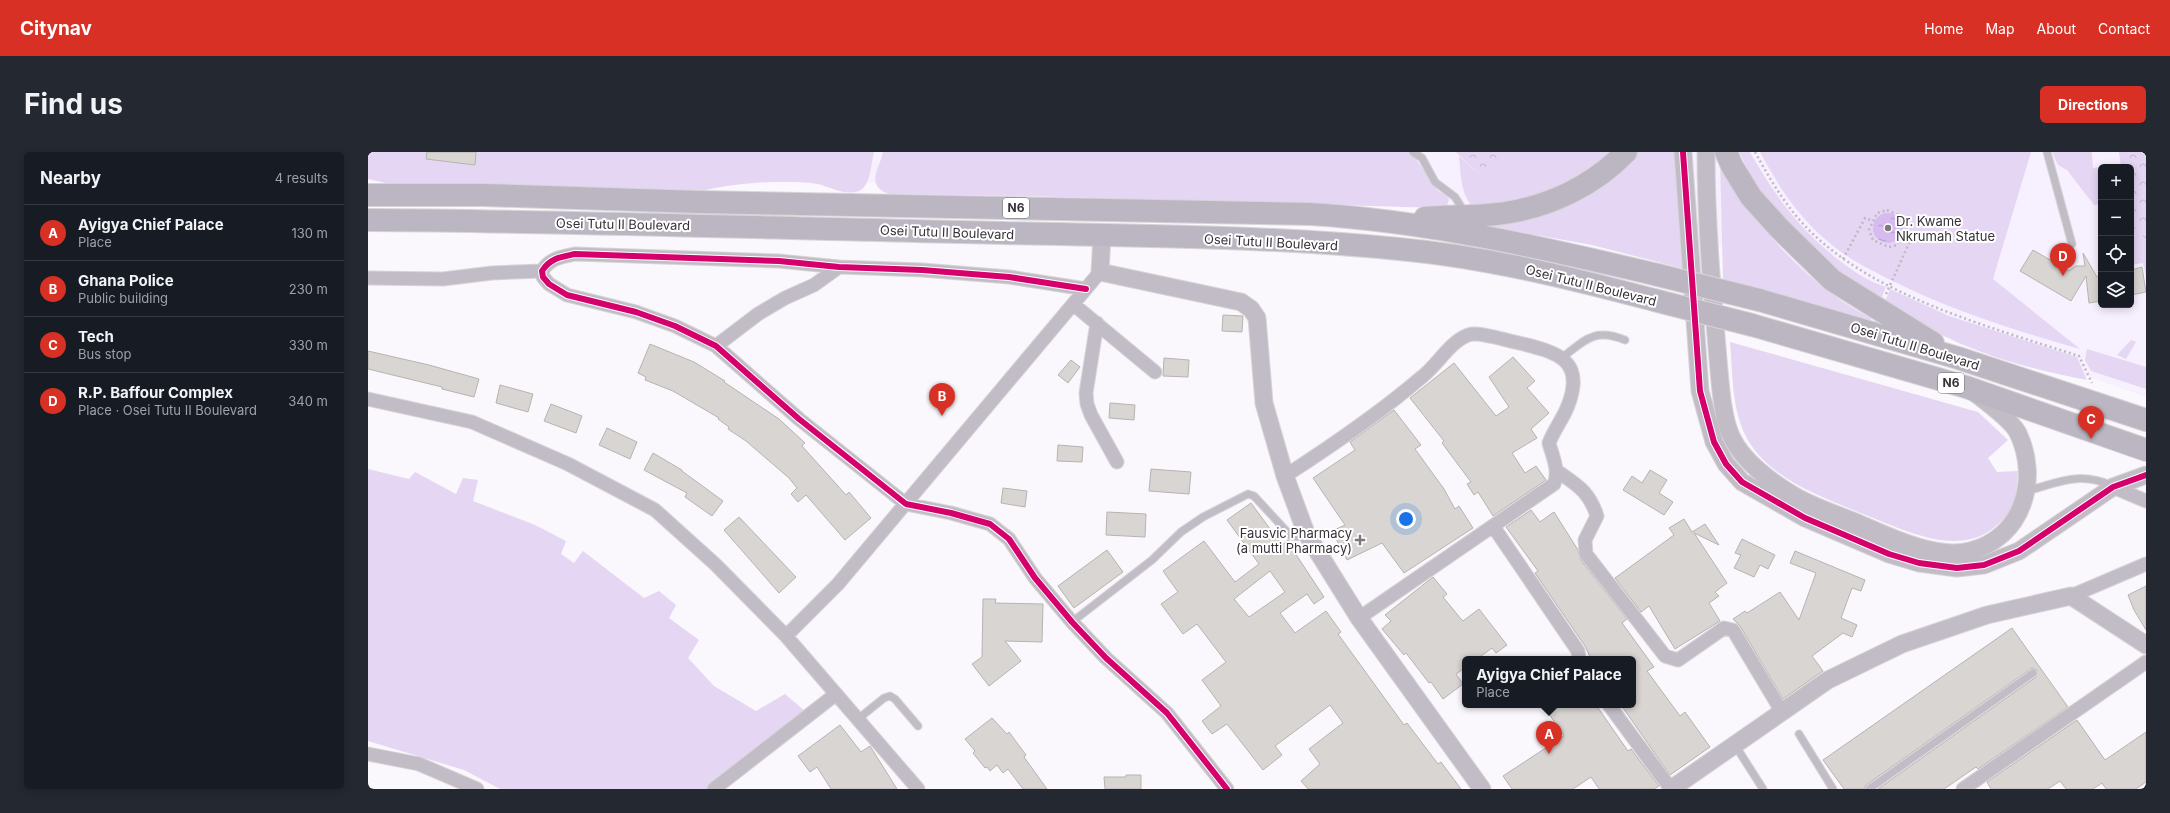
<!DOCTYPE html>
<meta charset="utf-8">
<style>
:root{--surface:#171b24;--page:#242831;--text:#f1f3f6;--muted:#9ea1a6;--line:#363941;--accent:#d93025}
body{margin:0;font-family:Inter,sans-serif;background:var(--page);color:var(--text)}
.controls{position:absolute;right:12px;top:12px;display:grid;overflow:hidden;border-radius:6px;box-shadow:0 2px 10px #0003}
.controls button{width:36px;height:36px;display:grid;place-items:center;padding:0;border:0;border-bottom:1px solid var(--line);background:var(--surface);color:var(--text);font:20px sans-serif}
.you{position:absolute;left:1038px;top:367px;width:14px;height:14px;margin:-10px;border:3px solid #fff;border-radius:50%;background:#1a73e8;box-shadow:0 0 0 6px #1a73e833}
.badge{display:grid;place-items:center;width:26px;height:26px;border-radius:50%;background:var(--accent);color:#fff;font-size:13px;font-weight:700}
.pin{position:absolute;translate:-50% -33px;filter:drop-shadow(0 1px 2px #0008)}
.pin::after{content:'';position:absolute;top:21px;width:14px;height:12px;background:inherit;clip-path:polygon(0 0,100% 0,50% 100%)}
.popup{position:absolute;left:1094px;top:504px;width:174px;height:52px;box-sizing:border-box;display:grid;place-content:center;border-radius:6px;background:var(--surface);filter:drop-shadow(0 1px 3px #0005);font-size:13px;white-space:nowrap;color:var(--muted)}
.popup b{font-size:15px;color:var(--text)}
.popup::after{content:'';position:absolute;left:50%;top:100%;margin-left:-8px;border:8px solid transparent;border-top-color:var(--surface)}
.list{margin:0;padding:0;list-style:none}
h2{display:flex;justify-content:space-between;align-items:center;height:52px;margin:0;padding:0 16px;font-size:17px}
h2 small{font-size:13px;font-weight:400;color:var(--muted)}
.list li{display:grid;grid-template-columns:26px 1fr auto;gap:12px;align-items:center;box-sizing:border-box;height:56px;padding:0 16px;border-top:1px solid var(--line)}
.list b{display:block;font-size:15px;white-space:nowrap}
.list p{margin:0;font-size:13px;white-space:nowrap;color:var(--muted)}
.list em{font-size:13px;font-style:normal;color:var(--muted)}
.icon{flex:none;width:22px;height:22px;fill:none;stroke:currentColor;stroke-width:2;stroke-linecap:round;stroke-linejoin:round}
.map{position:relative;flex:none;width:1778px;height:637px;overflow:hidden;border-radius:6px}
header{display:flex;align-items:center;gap:24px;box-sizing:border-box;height:56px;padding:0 20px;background:var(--accent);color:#fff}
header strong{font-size:19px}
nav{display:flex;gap:22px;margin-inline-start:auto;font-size:14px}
.intro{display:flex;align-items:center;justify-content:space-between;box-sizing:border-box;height:96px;padding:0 24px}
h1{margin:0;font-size:28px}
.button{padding:10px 18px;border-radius:6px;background:var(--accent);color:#fff;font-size:14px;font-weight:700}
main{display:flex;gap:24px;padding:0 24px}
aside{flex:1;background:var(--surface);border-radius:6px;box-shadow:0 2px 10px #0003}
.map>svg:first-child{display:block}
.built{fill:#f7f0fe;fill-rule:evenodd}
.green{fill:#e5d6f3}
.forest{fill:url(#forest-crowns)}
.water{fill:url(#water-ripples)}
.building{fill:#d8d5d3;stroke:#b6b4b2;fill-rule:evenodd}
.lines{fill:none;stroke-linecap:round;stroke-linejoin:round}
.service-casing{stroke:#d7d5d8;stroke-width:9}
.minor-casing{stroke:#d7d5d8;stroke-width:15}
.tertiary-casing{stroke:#d7d5d8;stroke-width:19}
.trunk-casing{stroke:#d7d5d8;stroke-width:24}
.path{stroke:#beb9c1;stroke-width:2.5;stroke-dasharray:2 3;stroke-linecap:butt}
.service{stroke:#c2bcc6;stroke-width:7}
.minor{stroke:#c2bcc6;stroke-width:13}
.tertiary{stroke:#c2bcc6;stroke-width:17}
.trunk{stroke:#bcb6c2;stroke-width:22}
.trunk-bridge-casing{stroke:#d7d5d8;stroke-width:24;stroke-linecap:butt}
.trunk-bridge{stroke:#bcb6c2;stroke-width:22}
.cycleway-casing{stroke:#fff;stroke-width:8}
.cycleway{stroke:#d6006c;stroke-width:6}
.poi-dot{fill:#7b777d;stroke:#fff;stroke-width:1.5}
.labels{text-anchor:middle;stroke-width:4;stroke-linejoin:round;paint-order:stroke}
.shield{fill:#fff;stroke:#727074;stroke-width:1}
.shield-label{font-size:12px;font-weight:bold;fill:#363239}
.poi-label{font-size:13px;fill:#363239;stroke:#fff;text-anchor:start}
.street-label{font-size:13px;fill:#363239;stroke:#fff}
</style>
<header>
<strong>Citynav</strong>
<nav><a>Home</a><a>Map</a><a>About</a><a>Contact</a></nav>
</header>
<div class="intro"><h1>Find us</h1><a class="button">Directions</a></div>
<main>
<aside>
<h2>Nearby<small>4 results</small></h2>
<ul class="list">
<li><span class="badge">A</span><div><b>Ayigya Chief Palace</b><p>Place</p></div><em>130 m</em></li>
<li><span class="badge">B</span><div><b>Ghana Police</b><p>Public building</p></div><em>230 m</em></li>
<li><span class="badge">C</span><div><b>Tech</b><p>Bus stop</p></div><em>330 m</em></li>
<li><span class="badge">D</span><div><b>R.P. Baffour Complex</b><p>Place · Osei Tutu II Boulevard</p></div><em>340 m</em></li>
</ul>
</aside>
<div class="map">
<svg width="1778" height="637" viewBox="0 0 1778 637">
<defs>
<pattern id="forest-crowns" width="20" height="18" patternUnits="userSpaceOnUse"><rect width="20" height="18" fill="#e5d6f3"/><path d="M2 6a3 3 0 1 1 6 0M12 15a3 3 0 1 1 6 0" fill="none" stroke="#c5b8d1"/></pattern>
<pattern id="water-ripples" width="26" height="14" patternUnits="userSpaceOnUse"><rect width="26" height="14" fill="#d7baef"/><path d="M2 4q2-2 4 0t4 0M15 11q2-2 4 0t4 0" fill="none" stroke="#b9a0ce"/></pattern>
</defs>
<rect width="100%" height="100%" fill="#faf8fc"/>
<path class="built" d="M0,0H1778V245L1245,57L0,13ZM1733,15H1763V153H1733Z"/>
<path class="green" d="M0,0H506C503,11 503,34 491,39C475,45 459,32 443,31C407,28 369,31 333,39L18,31L0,27Z
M515,0H1043L1069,38L1079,44L1081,48L1079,53L1071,56L658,44L521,42C496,33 512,16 515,0Z
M1146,0H1251L1183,45L1105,55C1092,41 1093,22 1091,4L1109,21Z
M1268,0H1314L1317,117L1224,93L1119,74V69Z
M1371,0H1382C1406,43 1430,75 1468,106C1484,118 1498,129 1518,135L1512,149L1451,106L1390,37Z
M1392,0H1663L1625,127L1712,197C1649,179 1588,160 1529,131C1504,119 1478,106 1457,87C1429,63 1409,32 1392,0Z
M1684,0H1724L1725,16L1733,15V52L1726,53L1699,18L1690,13Z
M1352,7C1361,22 1370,39 1380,54C1410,99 1455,142 1503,166V169L1355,127Z
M1763,62L1765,74L1778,88V124L1775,111L1763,113Z
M1522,137L1581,164L1709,205L1719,228C1676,220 1633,209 1593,192C1566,180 1541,166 1516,153Z
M1763,188L1768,190L1758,207L1749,203Z
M1362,190L1610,260L1640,288L1620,306L1629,320L1650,319C1649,328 1649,340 1647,349C1643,359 1637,366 1629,373C1591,408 1535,377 1495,362C1454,345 1406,329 1381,290C1363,260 1365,223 1362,190Z
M1719,197L1778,215V237L1723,219L1717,208Z
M0,317L41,327L47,320L88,342L95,326L110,328L105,349L167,373L198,389L193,402L206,411L215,399L276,446L291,439L308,453L301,466L331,488L320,506L346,534L388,559L417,542L438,560L340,637H132L96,618L0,589Z"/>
<path class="forest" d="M1088,0H1146L1109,21Z
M1751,0H1778V88L1765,74L1763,62V15H1753Z"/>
<path class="water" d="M1505 76a15 15 0 1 1 30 0a15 15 0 1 1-30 0Z"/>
<path class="building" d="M59,0H108L107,13L58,7Z
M1665,98L1701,119L1708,114H1717L1715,101L1729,125L1733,124V149L1721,151L1718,124L1703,149L1652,119Z
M1774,115L1778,140L1763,143V118Z
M855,163L875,164L874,180L854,179Z
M282,192L326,210L357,229L356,230L411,267L437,291L434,294L478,343L481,340L503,366L477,388L438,343L430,350L423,342L429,336L421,326L378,289L360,277L361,275L350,267L351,266L305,239L277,228L278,225L270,221Z
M0,199L61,213L111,227L106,245L74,237V235L0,217Z
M1145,205L1167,229L1159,236L1181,261L1163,277L1169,286L1144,301L1157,321L1168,314L1178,328L1125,364L1110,340L1106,343L1099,332L1103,330L1074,291L1076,289L1042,246L1086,211L1128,264L1141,255L1121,225Z
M796,206L821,208L820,225L795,224Z
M703,208L712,215L700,231L690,223Z
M132,233L165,242L160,260L128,251Z
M742,251L767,253L766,268L741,266Z
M183,252L214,264L208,281L176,269Z
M1026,258L1053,293L1047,297L1076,337L1087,357L1091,354L1105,376L1036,421L1014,391L979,408L964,379L977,373L945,326L987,298L982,290Z
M239,276L269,290L262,307L231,293Z
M690,293L715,295L714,310L689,309Z
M285,301L314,318V319L355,349L344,364L317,345L319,341L276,318Z
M783,317L823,320L821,342L781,339Z
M1282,318L1299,328L1291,341L1305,350L1296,363L1255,338L1264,324L1274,331Z
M635,336L659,339L657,355L633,351Z
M883,351L914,393L920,388L929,400L927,401L956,445L946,452L939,442L912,461L927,481L958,459L973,480L970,482L1036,573L1039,571L1070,612L1073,610L1093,637H940L933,629L952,612L941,597L975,571L962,553L907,594L914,603L895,618L859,572L844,582L834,569L853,554L834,528L858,510L829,472L815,482L793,452L810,440L795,419L836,389L867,430L891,412L859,368ZM902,419L917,440L881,465L866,447Z
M1163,358L1172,370L1186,360L1210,398L1212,407L1259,467L1254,471L1286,515L1279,519L1312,564L1317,560L1342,595L1302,623L1253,553H1265V507H1223L1217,494L1167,421L1170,419L1138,375Z
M739,360L778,362L777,385L738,383Z
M371,365L428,425L411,441L356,378Z
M1316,367L1324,380L1337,372L1351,393L1326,381L1359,431L1347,440L1351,444L1341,451L1352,469L1307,497L1281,454L1273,460L1247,426L1306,383L1301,376Z
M1374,387L1407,403L1400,417L1392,413L1386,425L1366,416L1373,403L1367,401Z
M739,398L755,420L706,456L690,434Z
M1427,399L1497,428L1493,439L1484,436L1473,466L1489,473L1484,485L1475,481L1444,504L1455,519L1415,547L1372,474L1365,467L1377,459L1379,461L1412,440L1431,468L1448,421L1422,411Z
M1065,425L1079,442L1075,445L1093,467L1095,469L1111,457L1139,493L1128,501L1124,496L1109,507H1097V516L1088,522L1095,532L1075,547L1063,530L1061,531L1038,501L1036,503L1014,477L1023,469L1017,463Z
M1778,434V478L1766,458L1760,443Z
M615,447H628L627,451L675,452L674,490L637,489L653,509L621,534L604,512L614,505Z
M1644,476L1700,555L1610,617L1608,615L1576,637H1510L1668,525L1669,518L1664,516L1498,633L1496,637H1476L1455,608Z
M1175,553H1228L1260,599L1263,597L1291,634L1286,637H1231L1223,625L1205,637H1144L1135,624L1196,584Z
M624,566L639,582L641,580L658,603L656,605L679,637H655L640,617L635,621L629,613L622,619L619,615L617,616L605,601L607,599L597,587Z
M1709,568L1737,608L1778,580V630L1768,637H1738L1734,631L1725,637H1698L1692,629L1680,637H1623L1619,630Z
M472,573L493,600L502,594L529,637H463L449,615L442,620L430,604Z
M758,623H773V637H737L736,625H758Z"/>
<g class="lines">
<defs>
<path id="service" d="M1045,0L1054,6L1067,30L1087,45L1097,61
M1679,0L1704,92
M1195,205C1218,187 1227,176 1257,188
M1659,339C1692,330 1711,319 1745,334
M704,470L784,408L813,380L835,365L880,342L886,344L923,384L929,385L938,381
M490,567L516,546L522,544L527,547L550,574
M1431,582L1465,637
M1367,593L1395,637
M1501,637L1665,521"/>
<path id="minor" d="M0,126L75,127L124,121L174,119
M718,137L641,125L554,118L471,115L411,109L207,102C193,105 182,106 174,119L175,125L181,132L199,143L268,160L307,174L348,194L431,267L538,352L583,361L622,372L641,387L667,426L704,470L738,506L799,561L859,637
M705,152L787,220
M729,171L718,241L719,252L723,263L749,310
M348,194L390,162L417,146L446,133L471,115
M0,247L104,270L200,312L287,358L348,413L418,484L550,637
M1189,319C1209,333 1221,339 1229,364L1217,388L1218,402L1297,504L1310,508L1356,476L1365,478L1414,560
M917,324C965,293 1012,261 1055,224C1070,212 1082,190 1100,183C1111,179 1139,189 1151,191C1189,200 1219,208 1199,256C1194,268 1186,278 1181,291C1184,303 1192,319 1186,332L991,466
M1745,335L1778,349
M1125,374L1210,499L1211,507
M1703,444L1778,412
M418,484L470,432L732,120
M1241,553L1303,637
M0,602L51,612L109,637
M346,637L468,542
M1595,637L1778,510"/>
<path id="tertiary" d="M1315,0L1332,239L1346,290L1358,312L1374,330L1437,366L1521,402L1551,411L1589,416L1616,413L1651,399L1745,335L1778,323
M1338,0C1338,69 1344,138 1350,207C1352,229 1354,266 1364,286C1375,309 1403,330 1425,343C1443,354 1465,361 1485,369C1518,383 1566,408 1602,399C1655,386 1672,327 1650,281C1644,269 1620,251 1608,242
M734,83L732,120L873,150L883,157L889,166L896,251L917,324L938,381L991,466L1114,637
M1303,637L1460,528L1534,492L1619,463L1703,444L1778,493"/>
<path id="trunk" d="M1358,0L1364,14L1383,45L1411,76L1464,128L1565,191
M0,43H115L331,50L942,62C1060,69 1175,96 1290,123
M1057,66C1083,64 1111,65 1137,61C1183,54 1226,33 1258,0
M0,68C212,69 424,77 636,81C768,84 900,84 1031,97C1118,105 1202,126 1286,148
M1391,148L1590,206L1778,268
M1384,173L1598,235L1778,298"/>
</defs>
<use href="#service" class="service-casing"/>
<use href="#minor" class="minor-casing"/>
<use href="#tertiary" class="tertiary-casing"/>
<use href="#trunk" class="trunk-casing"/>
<path class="path" d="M1387,0C1402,27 1418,55 1440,77C1507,145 1622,175 1711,204L1724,231
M1519,58L1535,65L1539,76L1529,93L1521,95L1505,88L1501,78L1509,61Z
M1475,107L1497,66L1505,69
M1518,142L1543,87L1535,83"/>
<use href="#service" class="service"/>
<use href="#minor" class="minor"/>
<use href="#tertiary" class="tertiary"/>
<use href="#trunk" class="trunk"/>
<defs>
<path id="trunk-bridge" d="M1290,123L1391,148
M1286,148L1384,173"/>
</defs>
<use href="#trunk-bridge" class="trunk-bridge-casing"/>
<use href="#trunk-bridge" class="trunk-bridge"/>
<defs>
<path id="cycleway" d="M1315,0L1332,239L1346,290L1358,312L1374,330L1437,366L1521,402L1551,411L1589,416L1616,413L1651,399L1745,335L1778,323
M718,137L641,125L554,118L471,115L411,109L207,102C193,105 182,106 174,119L175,125L181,132L199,143L268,160L307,174L348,194L431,267L538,352L583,361L622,372L641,387L667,426L704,470L738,506L799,561L859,637"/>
</defs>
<use href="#cycleway" class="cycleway-casing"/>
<use href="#cycleway" class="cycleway"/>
</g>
<g class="poi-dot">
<circle cx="1520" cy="76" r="4"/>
<path d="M990 382h4v4h4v4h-4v4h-4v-4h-4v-4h4z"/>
</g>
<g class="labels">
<g class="shield">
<rect x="635" y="46" width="26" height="20" rx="3"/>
<rect x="1570" y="221" width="26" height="20" rx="3"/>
</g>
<g class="shield-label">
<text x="648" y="60">N6</text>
<text x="1583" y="235">N6</text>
</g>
<g class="poi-label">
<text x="1528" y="74">Dr. Kwame<tspan x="1528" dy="15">Nkrumah Statue</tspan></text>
<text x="984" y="386" text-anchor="end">Fausvic Pharmacy<tspan x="984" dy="15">(a mutti Pharmacy)</tspan></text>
</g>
<g class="street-label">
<text transform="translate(255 72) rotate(1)" y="5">Osei Tutu II Boulevard</text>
<text transform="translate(579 80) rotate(2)" y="5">Osei Tutu II Boulevard</text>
<text transform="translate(903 90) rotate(3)" y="5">Osei Tutu II Boulevard</text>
<text transform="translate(1223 133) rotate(14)" y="5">Osei Tutu II Boulevard</text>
<text transform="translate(1547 194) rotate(17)" y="5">Osei Tutu II Boulevard</text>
</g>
</g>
</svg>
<div class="controls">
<button>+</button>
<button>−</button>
<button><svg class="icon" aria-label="locate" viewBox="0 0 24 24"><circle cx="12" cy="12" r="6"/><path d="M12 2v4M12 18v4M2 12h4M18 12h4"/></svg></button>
<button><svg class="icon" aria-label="layers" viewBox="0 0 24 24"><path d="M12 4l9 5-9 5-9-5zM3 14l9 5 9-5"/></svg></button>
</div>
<div class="you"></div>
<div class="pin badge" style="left:1181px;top:602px">A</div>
<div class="popup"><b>Ayigya Chief Palace</b>Place</div>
<div class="pin badge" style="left:574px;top:264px">B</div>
<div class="pin badge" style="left:1723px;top:287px">C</div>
<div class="pin badge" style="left:1695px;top:124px">D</div>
</div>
</main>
